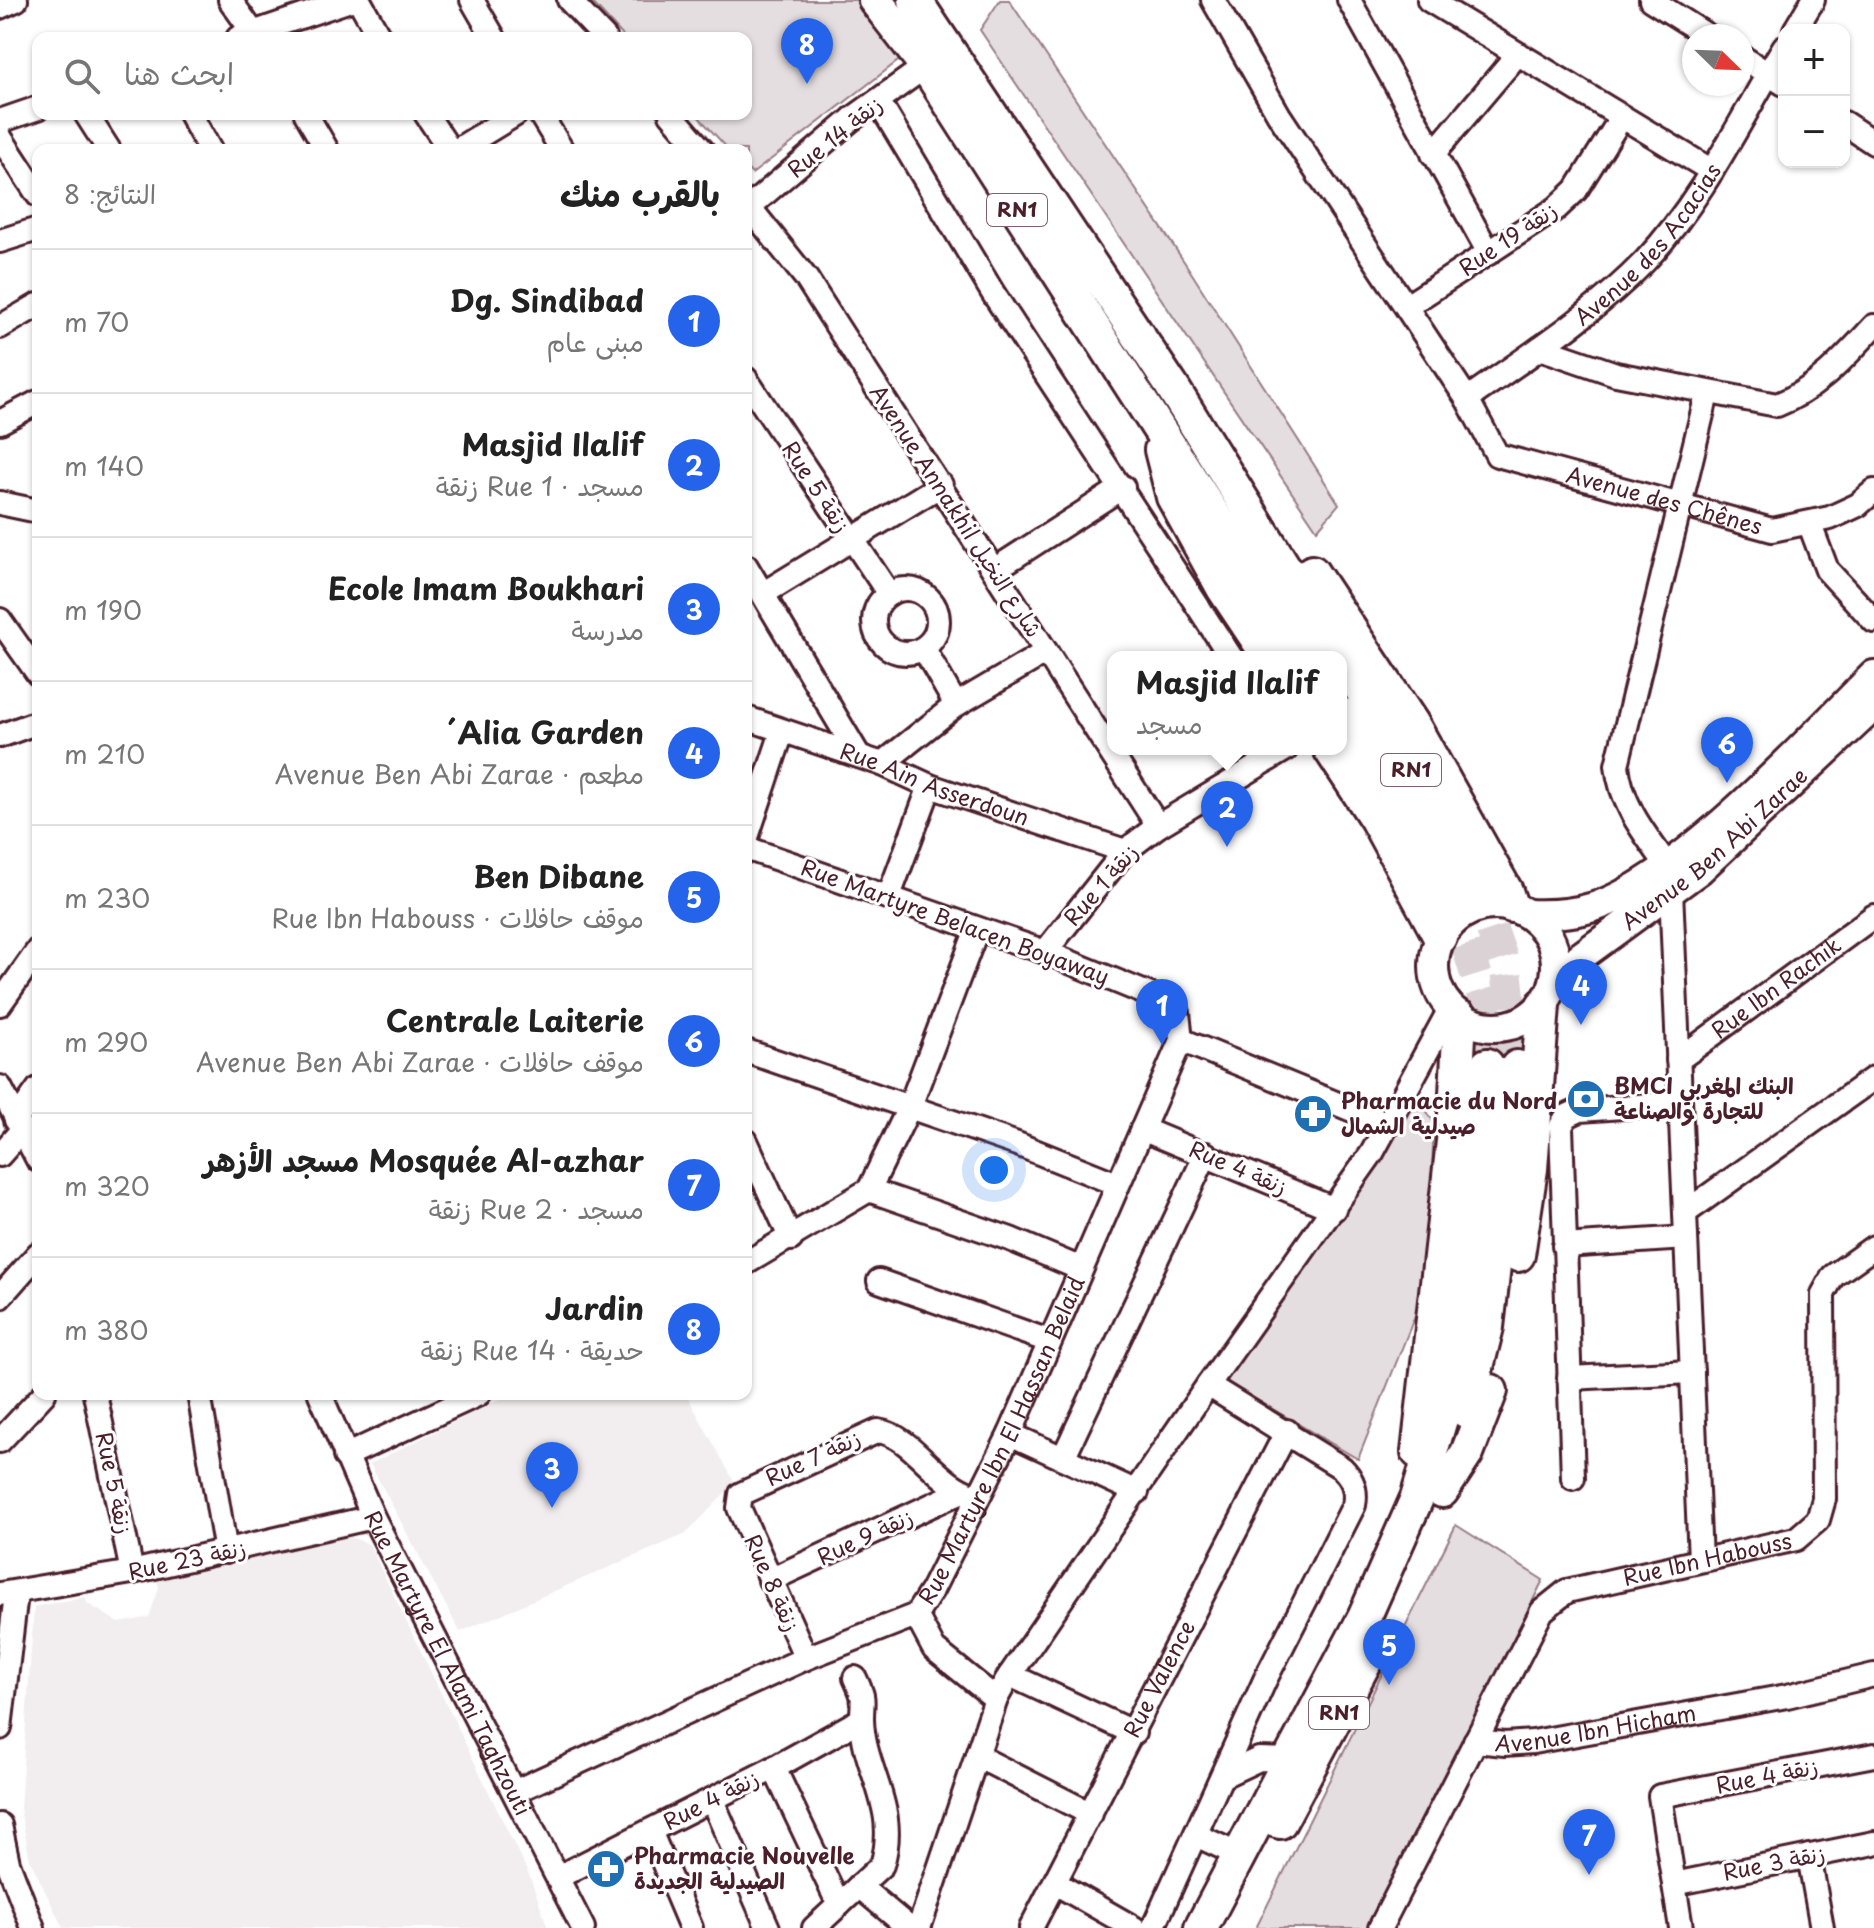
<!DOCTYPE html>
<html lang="ar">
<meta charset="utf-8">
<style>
:root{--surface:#fff;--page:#f2f2f2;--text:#222;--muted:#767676;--line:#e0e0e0;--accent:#2563eb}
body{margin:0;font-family:"Playpen Sans","Playpen Sans Arabic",sans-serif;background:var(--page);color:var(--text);direction:rtl}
.controls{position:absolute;right:24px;top:24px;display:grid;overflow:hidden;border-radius:16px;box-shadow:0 2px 6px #0004}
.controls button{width:72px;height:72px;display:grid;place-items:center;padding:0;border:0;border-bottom:2px solid var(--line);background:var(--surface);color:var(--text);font:40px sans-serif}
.compass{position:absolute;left:1682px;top:24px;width:72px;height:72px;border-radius:50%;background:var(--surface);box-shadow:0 2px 6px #0004;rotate:113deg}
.you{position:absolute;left:994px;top:1170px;width:28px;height:28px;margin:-20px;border:6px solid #fff;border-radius:50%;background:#1a73e8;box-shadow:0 0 0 12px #1a73e833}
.badge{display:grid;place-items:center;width:52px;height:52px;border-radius:50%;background:var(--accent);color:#fff;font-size:26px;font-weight:700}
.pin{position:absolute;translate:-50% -66px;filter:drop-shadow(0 2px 4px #0008)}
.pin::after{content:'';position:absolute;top:42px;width:28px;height:24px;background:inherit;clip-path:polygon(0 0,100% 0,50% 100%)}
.popup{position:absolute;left:1107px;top:651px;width:240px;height:104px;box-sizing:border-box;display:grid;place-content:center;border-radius:16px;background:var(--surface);filter:drop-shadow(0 2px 6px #0005);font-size:26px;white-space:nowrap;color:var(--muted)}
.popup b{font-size:30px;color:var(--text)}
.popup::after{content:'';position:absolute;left:50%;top:100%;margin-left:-16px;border:16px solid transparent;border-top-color:var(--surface)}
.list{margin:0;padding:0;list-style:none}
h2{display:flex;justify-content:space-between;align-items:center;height:104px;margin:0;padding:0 32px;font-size:34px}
h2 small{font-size:26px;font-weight:400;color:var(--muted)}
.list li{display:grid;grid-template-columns:52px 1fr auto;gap:24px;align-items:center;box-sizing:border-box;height:144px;padding:0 32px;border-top:2px solid var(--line)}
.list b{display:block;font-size:30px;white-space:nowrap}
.list p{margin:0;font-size:26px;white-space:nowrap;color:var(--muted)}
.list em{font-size:26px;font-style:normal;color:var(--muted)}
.icon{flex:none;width:44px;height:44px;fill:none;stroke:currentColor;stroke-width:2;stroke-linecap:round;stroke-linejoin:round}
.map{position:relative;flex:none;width:1874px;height:1928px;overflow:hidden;direction:ltr}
.search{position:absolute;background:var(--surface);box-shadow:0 2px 6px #0004;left:32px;top:32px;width:720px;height:88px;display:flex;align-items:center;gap:20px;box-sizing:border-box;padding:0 28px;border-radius:16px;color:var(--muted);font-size:30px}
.panel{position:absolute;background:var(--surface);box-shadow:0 2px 6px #0004;left:32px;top:144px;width:720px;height:1256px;border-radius:16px;direction:rtl}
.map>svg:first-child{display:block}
.built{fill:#f2eeef}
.green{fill:#e5dee0;stroke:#987e86;stroke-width:2}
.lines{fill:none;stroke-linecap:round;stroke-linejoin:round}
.highway-tunnel{stroke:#dbd2d5;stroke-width:32;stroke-dasharray:32 16;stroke-linecap:butt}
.minor-casing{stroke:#4a1f2b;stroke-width:28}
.major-casing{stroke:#4a1f2b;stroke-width:34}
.highway-casing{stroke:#4a1f2b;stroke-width:38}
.minor{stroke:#fff;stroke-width:22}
.major{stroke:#fff;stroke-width:28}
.highway{stroke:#fff;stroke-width:32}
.labels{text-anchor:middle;stroke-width:6;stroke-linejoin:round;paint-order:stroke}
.shield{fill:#fff;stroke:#80626b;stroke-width:2}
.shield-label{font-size:20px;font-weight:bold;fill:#4a1f2b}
.street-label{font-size:22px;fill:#4a1f2b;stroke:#fff}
.poi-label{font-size:22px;font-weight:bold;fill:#4a1f2b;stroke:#fff;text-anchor:start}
</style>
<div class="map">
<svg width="1874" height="1928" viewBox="0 0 1874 1928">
<rect width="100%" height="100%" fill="#fff"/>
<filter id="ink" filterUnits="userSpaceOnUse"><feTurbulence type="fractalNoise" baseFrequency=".0125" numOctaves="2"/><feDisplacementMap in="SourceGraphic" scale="16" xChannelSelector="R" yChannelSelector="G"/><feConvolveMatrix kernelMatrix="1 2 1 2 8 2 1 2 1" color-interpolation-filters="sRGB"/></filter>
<g filter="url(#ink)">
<path class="built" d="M511,1394H686L735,1483L686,1534L460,1632L370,1464Z
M346,1535L369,1544L530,1877L548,1928H63L30,1860L20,1809L34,1607L86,1597L87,1603L119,1623L149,1617L159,1588L157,1580Z"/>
<path class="green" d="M590,0H863L907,54L752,174L746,168V150H729L696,114H746V38H625Z
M1000,0H1009L1187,266L1339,504L1317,530L980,30Z
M1414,1090L1434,1123L1427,1285L1358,1459L1218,1377Z
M1456,1525L1543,1580L1369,1928H1256Z"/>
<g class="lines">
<path class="highway-tunnel" d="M1476,884L1506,970L1517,1067
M1453,899L1484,1000L1487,1065"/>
<defs>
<g id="minor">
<path d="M230,0L257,38"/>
<path d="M359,0L380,38"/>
<path d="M472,0L494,38"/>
<path d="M569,0L605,38"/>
<path id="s1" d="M1213,0L1279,115L1467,399L1497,455L1772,530L1830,518L1858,505L1874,491"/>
<path d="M1349,0L1489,253"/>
<path d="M1429,0L1712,171"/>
<path d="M1651,0L1708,36"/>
<path d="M0,7L16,0"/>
<path d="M1795,30L1813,0"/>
<path d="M238,38L350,0"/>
<path d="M1742,57L1784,84"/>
<path d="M878,101L993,293L1231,657"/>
<path d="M86,114L109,150"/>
<path d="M190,114L210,150"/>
<path d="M306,114L327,150"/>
<path d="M426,114L450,150"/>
<path d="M540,114L562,150"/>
<path d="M671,114L702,150"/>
<path d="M0,121L38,108"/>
<path d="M1844,123L1874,143"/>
<path d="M0,137L38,195"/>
<path d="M457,150L516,114"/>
<path d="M1433,154L1516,56"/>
<path d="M746,203L806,278L1158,826"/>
<path d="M746,210L852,119L926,66"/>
<path d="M0,241L38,229"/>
<path d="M1407,306L1557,208L1576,190L1621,118"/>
<path d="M0,327L38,305"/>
<path d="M1540,348L1616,374L1777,405C1818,389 1844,358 1874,326"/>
<path d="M746,379L889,594"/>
<path id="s2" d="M1467,399C1528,356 1593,315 1645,261C1703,199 1740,120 1784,47"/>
<path d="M0,422L38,402"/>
<path d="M0,503L38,511"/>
<path d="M1810,525L1827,570L1874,621"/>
<path d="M746,566L859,756"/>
<path d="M994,570L1123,487"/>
<circle cx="906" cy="621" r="32"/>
<path d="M764,593L941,485"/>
<path d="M0,620L38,674"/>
<path d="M924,649L956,705"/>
<path id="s3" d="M746,718L882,764L930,786L1125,851"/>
<path d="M0,736L38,722"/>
<path d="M882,764L956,705L1046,652"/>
<path d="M746,840L782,732"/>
<path d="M1667,865C1644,833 1621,805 1617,765L1707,394"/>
<path d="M1671,890L1700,1560"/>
<path d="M889,896L930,786"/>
<path d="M1045,952L1125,851L1158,826L1286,749"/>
<path d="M0,1004L38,950"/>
<path d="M1181,1040L1389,1125"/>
<path d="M746,1051L1017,1144L1117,1184"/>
<path id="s4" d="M1678,1060L1874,916"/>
<path d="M0,1087L38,1160"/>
<path d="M16,1120L38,1089"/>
<path d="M1142,1129L1334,1209"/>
<path d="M746,1141L791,1239"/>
<path d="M0,1155L22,1130"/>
<path d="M869,1190L1010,1239L1081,1269"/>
<path d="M1686,1212L1874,1078"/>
<path d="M1564,1246L1686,1238"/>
<path d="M746,1263L869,1190L910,1106L977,929"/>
<path d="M879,1281L1049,1341"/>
<path d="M0,1297L38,1254"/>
<path d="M1569,1378L1692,1372"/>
<path d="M95,1394L132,1572"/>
<path d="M199,1394L226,1552"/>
<path id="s5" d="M320,1394L373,1517L583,1928"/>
<path d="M1010,1434L1137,1492"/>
<path d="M0,1441L44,1394"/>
<path d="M345,1456L479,1394"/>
<path d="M1063,1458L1206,1154"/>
<path d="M1573,1478L1561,1126L1567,1116L1580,1110L1680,1103"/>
<path d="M770,1580L960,1492"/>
<path d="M0,1594L132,1572L373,1517"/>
<path d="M916,1615L934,1649L996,1699"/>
<path d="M806,1658L739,1508L741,1494L878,1431C915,1436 937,1488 978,1496"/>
<path d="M1010,1675L1134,1733"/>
<path d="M0,1728L16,1594"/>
<path id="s6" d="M1475,1741L1505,1744L1533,1742L1787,1696L1874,1675"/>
<path d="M977,1756L1091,1814"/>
<path d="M774,1768L839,1905"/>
<path d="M1225,1775L1259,1759L1287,1760"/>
<path id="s7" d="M516,1791L806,1658L916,1615L932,1590L1010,1434L1181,1040L1178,1013L1160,999L1045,952L746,848"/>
<path d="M712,1800L768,1928"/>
<path d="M0,1825L8,1863L33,1928"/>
<path d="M650,1831L691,1928"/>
<path d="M1196,1835L1239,1855"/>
<path d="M1809,1856L1822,1928"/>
<path d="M558,1877L774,1768L862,1719"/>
<path d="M1055,1883L1134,1928"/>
<path d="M1674,1884L1874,1843"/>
<path d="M859,1886L909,1928"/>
<path d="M814,1928L882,1865C900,1807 863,1771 862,1719C862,1696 866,1702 855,1678"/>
<path d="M919,1928L996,1699L1006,1681L1208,1385L1372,1153L1450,1009"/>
<path id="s8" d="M1031,1928L1287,1431"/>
<path d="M1153,1928L1265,1680L1354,1505C1357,1490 1353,1479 1342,1468L1208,1385"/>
<path id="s9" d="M1380,1928L1542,1611L1567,1591L1796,1539L1818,1520L1824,1499L1823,1294L1833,1276L1874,1247"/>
<path d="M1681,1928L1660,1796L1874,1755"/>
</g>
<g id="major">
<circle cx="1495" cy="966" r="61"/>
<path d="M1528,914C1551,915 1572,914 1594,907C1682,878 1807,742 1874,675"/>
<path id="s10" d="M1553,988L1580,957L1699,870L1874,706"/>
</g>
<path id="highway" d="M875,0L926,66L1305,657
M915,0L1171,385L1340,657
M1161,450L1173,497L1223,588L1269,657
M1312,572L1412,723L1506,891L1511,906
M1341,658L1400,750L1476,884
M1341,714L1422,839L1453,899
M1330,749L1376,819L1440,937
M1518,1255L1531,1169L1543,1005
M1466,1411L1487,1327L1517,1067
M1418,1452L1454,1132L1460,1017
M1442,1491L1467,1453L1491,1391
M1280,1822L1371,1651
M1201,1928L1364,1618L1417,1498L1453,1379L1465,1313L1487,1065"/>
</defs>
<use href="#minor" class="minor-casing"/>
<use href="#major" class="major-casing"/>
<use href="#highway" class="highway-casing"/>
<use href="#minor" class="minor"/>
<use href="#major" class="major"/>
<use href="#highway" class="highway"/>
</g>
</g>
<defs>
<symbol id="bank-disc" viewBox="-11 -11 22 22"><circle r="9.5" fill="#1f6fb2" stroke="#fff"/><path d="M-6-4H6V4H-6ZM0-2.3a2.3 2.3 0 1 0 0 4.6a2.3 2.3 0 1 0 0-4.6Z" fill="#fff"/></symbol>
<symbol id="pharmacy-disc" viewBox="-11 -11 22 22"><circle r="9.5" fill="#1f6fb2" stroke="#fff"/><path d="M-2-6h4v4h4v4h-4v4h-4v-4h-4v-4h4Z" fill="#fff"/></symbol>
</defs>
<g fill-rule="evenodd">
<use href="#bank-disc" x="1564" y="1077" width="44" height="44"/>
<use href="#pharmacy-disc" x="1291" y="1092" width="44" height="44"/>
<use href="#pharmacy-disc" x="584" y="1847" width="44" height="44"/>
</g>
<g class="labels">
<g class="shield">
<rect x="987" y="194" width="60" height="32" rx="6"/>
<rect x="1381" y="754" width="60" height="32" rx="6"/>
<rect x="1309" y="1697" width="60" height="32" rx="6"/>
</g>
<g class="shield-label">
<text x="1017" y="217">RN1</text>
<text x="1411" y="777">RN1</text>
<text x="1339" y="1720">RN1</text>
</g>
<g class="street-label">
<text transform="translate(835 137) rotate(-39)" y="8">Rue 14 زنقة</text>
<text transform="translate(1508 239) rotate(-34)" y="8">Rue 19 زنقة</text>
<text dy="8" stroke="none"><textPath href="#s2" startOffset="240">Avenue des Acacias</textPath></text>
<text transform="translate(816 487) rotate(57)" y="8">Rue 5 زنقة</text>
<text dy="8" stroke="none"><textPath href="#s1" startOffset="710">Avenue des Chênes</textPath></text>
<text transform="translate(956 511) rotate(57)" y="8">Avenue Annakhil شارع النخيل</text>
<text dy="8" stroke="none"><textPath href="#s3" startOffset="200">Rue Ain Asserdoun</textPath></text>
<text dy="8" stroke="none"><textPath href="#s10" startOffset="214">Avenue Ben Abi Zarae</textPath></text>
<text transform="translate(1101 885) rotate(-49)" y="8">Rue 1 زنقة</text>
<text transform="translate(955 922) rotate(20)" y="8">Rue Martyre Belacen Boyaway</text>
<text dy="8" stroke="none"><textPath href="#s4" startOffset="122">Rue Ibn Rachik</textPath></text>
<text transform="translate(1238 1168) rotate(23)" y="8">Rue 4 زنقة</text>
<text dy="8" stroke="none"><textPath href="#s7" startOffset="632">Rue Martyre Ibn El Hassan Belaid</textPath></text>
<text transform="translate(813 1458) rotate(-25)" y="8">Rue 7 زنقة</text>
<text transform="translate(114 1483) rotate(78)" y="8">Rue 5 زنقة</text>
<text transform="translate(865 1537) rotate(-25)" y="8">Rue 9 زنقة</text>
<text dy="8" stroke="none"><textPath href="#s9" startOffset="532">Rue Ibn Habouss</textPath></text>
<text transform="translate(187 1560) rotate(-12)" y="8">Rue 23 زنقة</text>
<text transform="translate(772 1583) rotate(66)" y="8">Rue 8 زنقة</text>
<text dy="8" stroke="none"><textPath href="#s5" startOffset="298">Rue Martyre El Alami Taghzouti</textPath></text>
<text dy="8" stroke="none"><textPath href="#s8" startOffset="280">Rue Valence</textPath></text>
<text dy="8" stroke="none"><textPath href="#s6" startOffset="122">Avenue Ibn Hicham</textPath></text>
<text transform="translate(1767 1776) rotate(-11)" y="8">Rue 4 زنقة</text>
<text transform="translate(711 1800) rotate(-27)" y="8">Rue 4 زنقة</text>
<text transform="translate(1774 1863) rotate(-11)" y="8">Rue 3 زنقة</text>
</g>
<g class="poi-label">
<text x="1614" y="1094">BMCI البنك المغربي<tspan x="1614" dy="25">للتجارة والصناعة</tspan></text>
<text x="1341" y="1109">Pharmacie du Nord<tspan x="1341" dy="25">صيدلية الشمال</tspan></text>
<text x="634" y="1864">Pharmacie Nouvelle<tspan x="634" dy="25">الصيدلية الجديدة</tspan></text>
</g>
</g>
</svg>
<div class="controls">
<button>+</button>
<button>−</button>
</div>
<svg class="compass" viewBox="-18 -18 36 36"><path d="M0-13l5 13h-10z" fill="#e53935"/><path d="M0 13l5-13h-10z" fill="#767676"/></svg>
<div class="you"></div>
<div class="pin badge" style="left:1162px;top:1045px">1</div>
<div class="pin badge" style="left:1227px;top:847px">2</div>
<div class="popup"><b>Masjid Ilalif</b>مسجد</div>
<div class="pin badge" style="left:552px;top:1508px">3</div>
<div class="pin badge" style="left:1581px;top:1025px">4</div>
<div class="pin badge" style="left:1389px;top:1685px">5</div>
<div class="pin badge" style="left:1727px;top:783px">6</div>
<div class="pin badge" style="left:1589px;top:1875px">7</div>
<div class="pin badge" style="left:807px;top:84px">8</div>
<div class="search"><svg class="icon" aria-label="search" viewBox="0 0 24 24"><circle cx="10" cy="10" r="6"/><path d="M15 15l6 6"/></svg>ابحث هنا</div>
<section class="panel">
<h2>بالقرب منك<small>النتائج: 8</small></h2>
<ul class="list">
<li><span class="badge">1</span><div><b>Dg. Sindibad</b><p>مبنى عام</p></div><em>70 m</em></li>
<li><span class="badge">2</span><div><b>Masjid Ilalif</b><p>مسجد · Rue 1 زنقة</p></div><em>140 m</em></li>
<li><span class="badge">3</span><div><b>Ecole Imam Boukhari</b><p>مدرسة</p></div><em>190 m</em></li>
<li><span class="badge">4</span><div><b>Alia Garden´</b><p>مطعم · Avenue Ben Abi Zarae</p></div><em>210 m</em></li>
<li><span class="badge">5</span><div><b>Ben Dibane</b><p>موقف حافلات · Rue Ibn Habouss</p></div><em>230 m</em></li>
<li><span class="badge">6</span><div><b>Centrale Laiterie</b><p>موقف حافلات · Avenue Ben Abi Zarae</p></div><em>290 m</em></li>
<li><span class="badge">7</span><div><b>Mosquée Al-azhar مسجد الأزهر</b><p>مسجد · Rue 2 زنقة</p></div><em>320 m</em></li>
<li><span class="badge">8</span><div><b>Jardin</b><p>حديقة · Rue 14 زنقة</p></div><em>380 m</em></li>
</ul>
</section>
</div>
